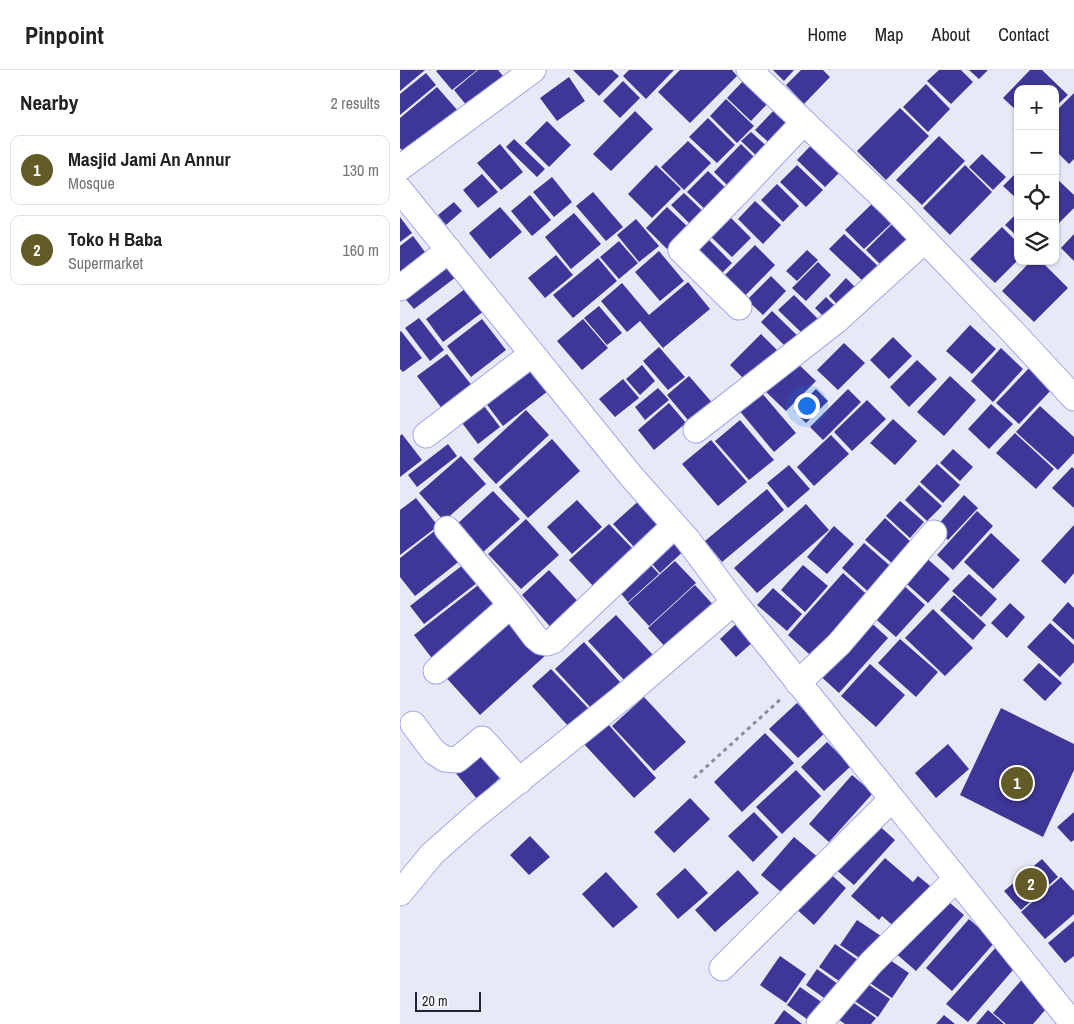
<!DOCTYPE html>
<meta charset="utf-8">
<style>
:root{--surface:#fff;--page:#f6f6f6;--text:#222;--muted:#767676;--line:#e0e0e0;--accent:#635b27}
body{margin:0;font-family:"Archivo Narrow",sans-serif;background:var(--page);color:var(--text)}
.controls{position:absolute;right:15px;top:15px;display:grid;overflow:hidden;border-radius:10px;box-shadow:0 1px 4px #0004}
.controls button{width:45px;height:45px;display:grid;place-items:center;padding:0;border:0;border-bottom:1px solid var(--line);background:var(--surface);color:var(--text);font:25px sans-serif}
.scale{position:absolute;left:15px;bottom:12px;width:66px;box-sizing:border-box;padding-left:5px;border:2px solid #21233c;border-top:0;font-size:14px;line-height:18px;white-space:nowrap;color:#21233c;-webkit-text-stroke:4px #f7f7f7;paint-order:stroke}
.you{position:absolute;left:406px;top:335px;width:18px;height:18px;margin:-12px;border:4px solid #fff;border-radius:50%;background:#1a73e8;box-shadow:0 0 0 8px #1a73e833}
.badge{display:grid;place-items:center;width:32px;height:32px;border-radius:50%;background:var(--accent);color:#fff;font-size:16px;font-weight:700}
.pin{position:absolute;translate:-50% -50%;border:2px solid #fff;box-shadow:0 1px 5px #0006}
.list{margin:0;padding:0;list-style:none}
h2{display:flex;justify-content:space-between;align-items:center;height:65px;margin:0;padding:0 20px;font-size:21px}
h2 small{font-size:16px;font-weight:400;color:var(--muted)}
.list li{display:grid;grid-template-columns:32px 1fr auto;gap:15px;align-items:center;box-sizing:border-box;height:70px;margin:0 10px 10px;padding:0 10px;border:1px solid var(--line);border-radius:10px}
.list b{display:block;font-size:19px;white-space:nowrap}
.list p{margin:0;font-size:16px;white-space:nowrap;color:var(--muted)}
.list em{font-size:16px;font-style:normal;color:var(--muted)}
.icon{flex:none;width:28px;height:28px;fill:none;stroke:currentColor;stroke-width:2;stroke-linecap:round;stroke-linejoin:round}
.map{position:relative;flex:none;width:674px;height:954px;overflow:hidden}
header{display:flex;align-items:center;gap:30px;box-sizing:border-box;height:70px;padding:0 25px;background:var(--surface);border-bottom:1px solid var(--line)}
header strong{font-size:24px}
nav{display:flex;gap:28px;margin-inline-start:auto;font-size:18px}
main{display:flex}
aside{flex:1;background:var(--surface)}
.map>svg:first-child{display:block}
.building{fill:#3e3797}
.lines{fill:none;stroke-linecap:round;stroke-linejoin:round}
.street-casing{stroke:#a2a7e9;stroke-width:27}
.path{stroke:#8a8c9f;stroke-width:3;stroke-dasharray:4 4;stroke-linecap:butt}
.street{stroke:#fff;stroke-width:25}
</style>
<header>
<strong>Pinpoint</strong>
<nav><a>Home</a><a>Map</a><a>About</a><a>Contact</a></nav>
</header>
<main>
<aside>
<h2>Nearby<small>2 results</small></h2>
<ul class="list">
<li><span class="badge">1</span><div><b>Masjid Jami An Annur</b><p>Mosque</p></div><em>130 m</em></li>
<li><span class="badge">2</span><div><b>Toko H Baba</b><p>Supermarket</p></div><em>160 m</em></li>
</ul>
</aside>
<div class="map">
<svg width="674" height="954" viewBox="0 0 674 954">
<rect width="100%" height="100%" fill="#e7e9f7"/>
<path class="building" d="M0,0H25L0,21Z
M38,0H77L52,20L36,1Z
M78,0H98L108,12L72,42L54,20Z
M173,0H212L219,6L199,26Z
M229,0H274L246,29L223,6Z
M280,0H332L337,6L290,53L258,22Z
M373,0H394L384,11Z
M401,0H423L430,7L404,34L386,15Z
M539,0H561L573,12L551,34L527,11Z
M569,0H588L579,9Z
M630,0H642L668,25L655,37V19H618V42L603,28Z
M26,3L36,15L0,45V24Z
M169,7L185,31L157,51L140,28Z
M345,9L369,32L351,51L327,28Z
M223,11L240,28L220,48L203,31Z
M526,14L550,39L528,62L503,37Z
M37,17L59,42L7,86L0,78V48Z
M674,23V89L669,94L655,80V42Z
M326,29L354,56L337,73L310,46Z
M379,35L400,55L376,79L355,60Z
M500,38L529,66L486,110L457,81Z
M235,41L253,59L211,101L193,84Z
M308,48L335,75L317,93L289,67Z
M147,51L171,75L149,97L125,73Z
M351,62L373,82L363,92L341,71Z
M539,66L565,91L522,135L496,110Z
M114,69L145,99L137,107L106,77Z
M417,69L445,97L425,117L397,90Z
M288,71L311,93L284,120L261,97Z
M100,74L123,102L101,120L77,93Z
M341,74L362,95L335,123L314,102Z
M582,84L606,107L593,120L569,97Z
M256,95L281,119L252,148L228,124Z
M397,95L423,120L406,137L380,112Z
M565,95L592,122L550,165L523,138Z
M308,101L333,125L312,146L287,122Z
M618,101V130L603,116Z
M82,104L98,122L78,138L63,120Z
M152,107L172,132L154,147L133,122Z
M655,107L674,125V138L656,156L655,155Z
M377,114L399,136L383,152L361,130Z
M193,122L223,157L206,171L176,136Z
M284,123L310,148L297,161L271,135Z
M130,125L151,150L132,166L111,141Z
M479,127L498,147L464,179L445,160Z
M355,131L381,155L363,174L338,149Z
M54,132L62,141L46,155L38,145Z
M100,137L122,162L90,189L69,163Z
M267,137L288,157L267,179L246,158Z
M618,142V167L605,155Z
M174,143L201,174L171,199L145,167Z
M328,145L351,168L332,187L309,165Z
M0,147L12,163L0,172Z
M499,147L517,165L484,198L466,180Z
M236,149L259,176L239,192L217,165Z
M602,157L618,173V190L595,213L570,189Z
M444,164L480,198L465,213L429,179Z
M674,164V191L661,178Z
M13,166L31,190L0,213V176Z
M307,168L332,193L315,210L289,185Z
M219,171L238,193L219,209L200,187Z
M355,175L375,195L341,230L320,210Z
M407,180L418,190L397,211L386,201Z
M259,181L284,211L260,231L235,202Z
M156,185L173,205L145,228L128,208Z
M198,188L217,211L173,248L153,225Z
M49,189L60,204L14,239L2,225Z
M631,191H641L668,218L634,252L602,221Z
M418,192L431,205L406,231L392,218Z
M371,206L386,221L363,245L347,230Z
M446,208L462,224L444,241L429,226Z
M288,212L310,239L263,278L240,251L227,262L201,231L222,213L249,245Z
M70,215L88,238L43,272L26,249Z
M394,225L419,250L404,265L378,240Z
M426,227L440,241L429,252L415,238Z
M199,236L222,263L207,275L184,248Z
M372,241L403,271L391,282L361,252Z
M19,248L44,280L30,291L5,258Z
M82,249L106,280L71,307L47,276Z
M183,249L208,278L182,300L157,271Z
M570,255L596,279L572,304L546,281Z
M1,261L22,288L3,302L0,299V262Z
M361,264L377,280L346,311L330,295Z
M493,267L512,286L489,309L470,290Z
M444,273L465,293L438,320L417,300Z
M259,277L285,307L268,320L243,291Z
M601,278L623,299L593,332L571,311Z
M47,284L77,322L47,345L17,306Z
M394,290L416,311L386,341L364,320Z
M517,290L537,309L509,337L490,317Z
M126,294L148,321L103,356L82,328Z
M242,295L255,311L240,325L226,309Z
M631,296L654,317L619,354L596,333Z
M289,306L316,337L293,356L267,325Z
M550,306L576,330L544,366L517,342Z
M223,309L239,328L215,347L199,329Z
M258,318L269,330L245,350L235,337Z
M416,319L428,331L406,353L394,341Z
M448,319L461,332L423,370L410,357Z
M360,321L396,363L374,382L338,339Z
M78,328L100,357L78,374L56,345Z
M467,330L486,349L452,381L434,362Z
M269,333L286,353L254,380L238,360Z
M591,334L613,354L589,379L568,359Z
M640,336L674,367V383L658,400L616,362Z
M126,340L149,365L96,414L73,389Z
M493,349L517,371L495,395L470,373Z
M340,350L374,390L349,410L315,371Z
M615,363L654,399L636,419L596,383Z
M2,364L22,390L0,407V366Z
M431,365L449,384L414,416L397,397Z
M152,369L180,401L128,448L99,417Z
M311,370L347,412L318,436L282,394Z
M48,374L57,386L17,417L8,405Z
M553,379L573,397L560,411L540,393Z
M61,386L86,414L44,451L19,423Z
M537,394L560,415L543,433L520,412Z
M389,395L410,419L388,438L367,413Z
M672,397L674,399V438L652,418Z
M519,415L542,436L527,451L505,430Z
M367,419L384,440L322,492L305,471Z
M93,421L120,449L82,483L56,455Z
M564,425L578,438L548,470L535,458Z
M243,427L264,450L234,477L213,454Z
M16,428L38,456L0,485V440Z
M177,430L202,457L172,484L147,457Z
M500,431L524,452L510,468L486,446Z
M406,434L429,460L357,523L334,498Z
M577,441L593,456L553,500L537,485Z
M485,448L513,474L494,495L465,470Z
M126,449L159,485L121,519L88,484Z
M209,454L234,480L193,516L169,490Z
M674,455V503L665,514L641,491Z
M434,456L454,474L427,504L407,487Z
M37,459L61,490L15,526L0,507V488Z
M274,460L289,476L260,503L245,486Z
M591,463L620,490L593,519L564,492Z
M464,473L496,501L473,526L442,498Z
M522,484L550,509L528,533L500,508Z
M244,488L259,504L228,532L214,515Z
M68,491L82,509L24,554L10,536Z
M275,491L296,513L249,556L228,533Z
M403,495L428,516L405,542L381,520Z
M149,500L183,537L155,562L122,525Z
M443,503L473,530L418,592L388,565Z
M569,504L597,529L581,547L552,521Z
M86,509L107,535L34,591L14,565Z
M499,511L525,535L496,567L470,544Z
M295,515L316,538L269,581L248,558Z
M373,518L402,544L387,561L357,535Z
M554,525L586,555L573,570L540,540Z
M668,532L674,538V570L652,550Z
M610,533L625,547L607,568L591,553Z
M533,539L573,578L545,606L505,568Z
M109,542L147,584L80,645L42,603Z
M216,545L253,585L224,610L188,571Z
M465,547L488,568L439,623L416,602Z
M650,553L674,575V592L660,607L627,577Z
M336,554L353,572L336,587L320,569Z
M500,569L538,602L516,627L478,593Z
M184,572L220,612L191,638L155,599Z
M639,593L662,613L645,631L623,610Z
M470,594L505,625L476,657L441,626Z
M151,599L189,639L169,657L132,616Z
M244,627L286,672L254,701L212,656Z
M397,633L426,662L398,688L369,659Z
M601,638L674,674V700L643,767L560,725Z
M207,653L256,708L234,728L184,674Z
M365,663L394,693L342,742L314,712Z
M427,672L451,696L424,721L401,697Z
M548,674L569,699L536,728L515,703Z
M82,676L105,703L77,729L54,701Z
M396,700L421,726L382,764L356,737Z
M452,705L473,723L429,772L409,754Z
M290,728L310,749L274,783L254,762Z
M354,742L378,767L353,792L328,766Z
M674,742V770L671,772L657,757Z
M474,751L495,770L454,815L434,798Z
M130,766L150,787L129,805L110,785Z
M394,767L420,789L387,827L361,805Z
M485,788L513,812L518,806L535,820L499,861L482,846L479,850L451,826Z
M642,789L658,807L621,840L604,821Z
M285,798L308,823L278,849L256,824Z
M338,800L359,823L315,862L295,840Z
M426,800L446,818L414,855L394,837Z
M206,802L238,837L213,858L182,824Z
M661,807L674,821V844L645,869L621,842Z
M542,826L564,845L516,901L493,881Z
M569,849L595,872L552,921L526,898Z
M457,850L484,868L467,893L440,875Z
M674,851V886L665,893L648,873Z
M435,874L465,895L449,918L419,897Z
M598,875L619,893L568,952L546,934Z
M481,884L509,903L492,928L464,909Z
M380,886L406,904L386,933L360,915Z
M417,899L445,919L434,935L406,915Z
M625,906L653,931L633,954H606L593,943Z
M462,910L490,929L478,947L449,927Z
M400,917L430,938L414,954L387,935Z
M448,929L476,948L471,954H445L435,947Z
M384,940L402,954H374Z
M588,940L604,954H576Z
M544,945L555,954H536Z"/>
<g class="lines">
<defs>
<path id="street" d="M349,0L492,136L611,260L674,328
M0,98L133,0
M0,120L231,406L287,469L334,532L673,954
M0,218L49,180
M339,237L281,180L339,121L404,52
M296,360L436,251L525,170
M26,365L132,284
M47,459L111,535L135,567L141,572L147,573L153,571L274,456
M36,601L111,535
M398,613L439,574L534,463
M13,654L34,682L45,689L57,690L82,669L120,711
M0,823L32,784L75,746L228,623L334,532
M322,898L492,729
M419,954L471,893L556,809"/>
</defs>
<use href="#street" class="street-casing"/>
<path class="path" d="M294,708L382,628"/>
<use href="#street" class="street"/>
</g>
</svg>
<div class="controls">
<button>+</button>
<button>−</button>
<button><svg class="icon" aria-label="locate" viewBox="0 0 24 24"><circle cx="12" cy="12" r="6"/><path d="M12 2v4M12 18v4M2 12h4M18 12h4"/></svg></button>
<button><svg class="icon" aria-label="layers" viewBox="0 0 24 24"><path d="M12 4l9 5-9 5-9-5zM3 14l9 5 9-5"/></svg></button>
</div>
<div class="scale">20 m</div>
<div class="you"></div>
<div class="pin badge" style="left:617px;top:713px">1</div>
<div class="pin badge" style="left:631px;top:814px">2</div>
</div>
</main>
